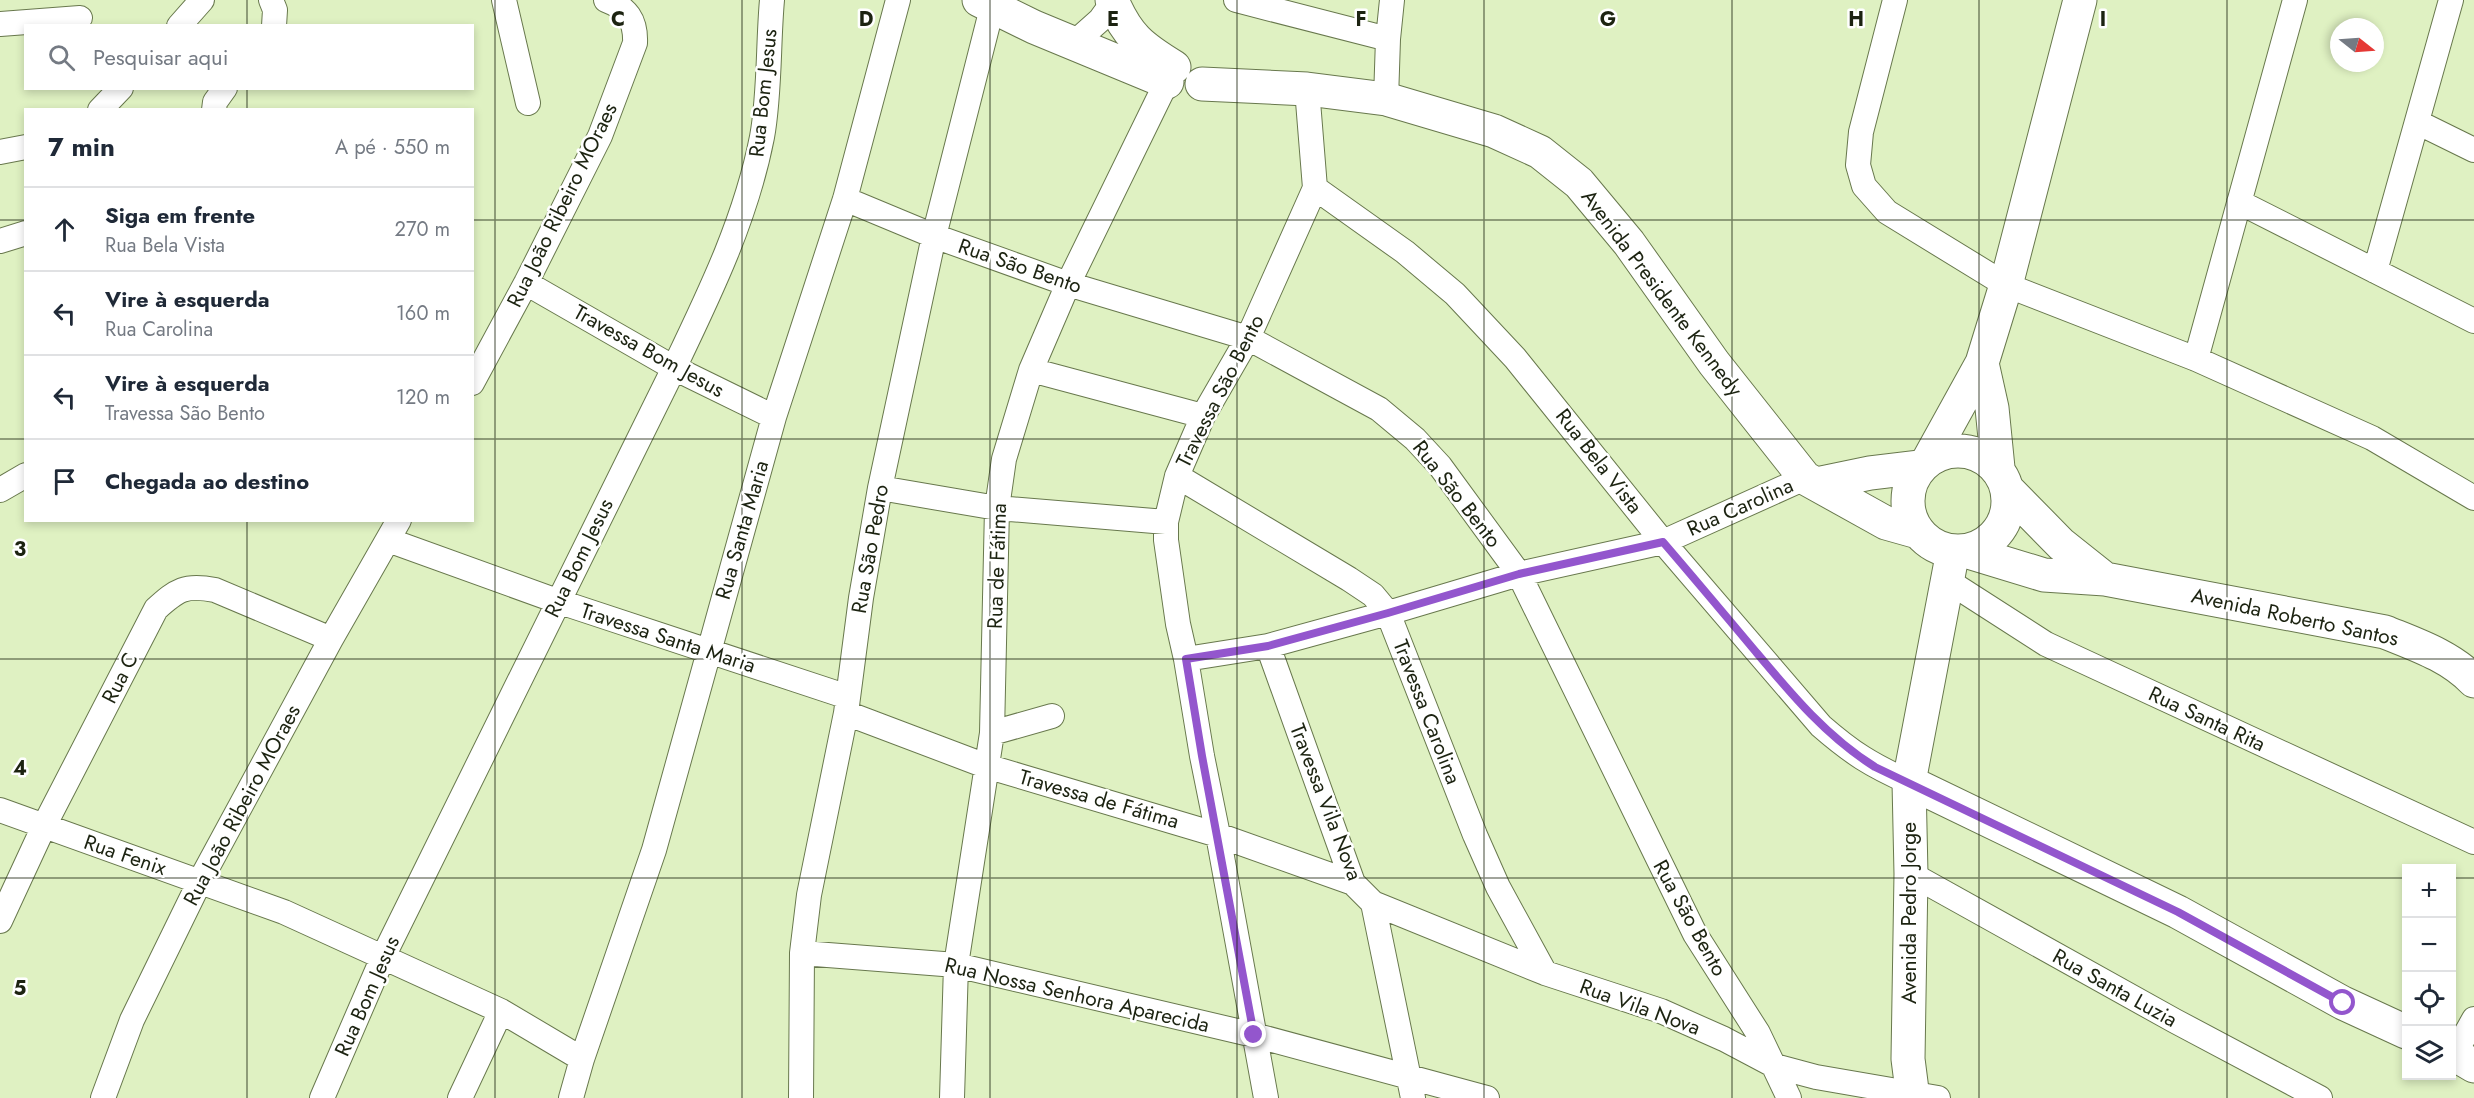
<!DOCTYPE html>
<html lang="pt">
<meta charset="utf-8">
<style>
:root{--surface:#fff;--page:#f6f6f7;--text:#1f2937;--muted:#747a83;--line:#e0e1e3}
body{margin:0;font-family:Jost,sans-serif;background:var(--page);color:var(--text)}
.controls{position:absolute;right:18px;bottom:18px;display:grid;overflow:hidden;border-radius:0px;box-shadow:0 3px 9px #0003}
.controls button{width:54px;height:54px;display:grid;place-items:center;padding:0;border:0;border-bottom:2px solid var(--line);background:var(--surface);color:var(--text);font:30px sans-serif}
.compass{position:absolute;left:2330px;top:18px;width:54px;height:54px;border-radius:50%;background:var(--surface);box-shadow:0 3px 9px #0003;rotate:107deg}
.stop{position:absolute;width:18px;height:18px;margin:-14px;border:4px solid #9356cd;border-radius:50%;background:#fff}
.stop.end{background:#9356cd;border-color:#fff;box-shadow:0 2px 6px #0008}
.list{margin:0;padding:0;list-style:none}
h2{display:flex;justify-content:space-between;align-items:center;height:78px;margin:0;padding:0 24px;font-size:26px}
h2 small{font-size:20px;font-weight:400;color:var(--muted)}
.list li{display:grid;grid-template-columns:39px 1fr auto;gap:18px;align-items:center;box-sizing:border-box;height:84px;padding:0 24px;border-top:2px solid var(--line)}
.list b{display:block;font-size:22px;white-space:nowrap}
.list p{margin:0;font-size:20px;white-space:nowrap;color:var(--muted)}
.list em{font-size:20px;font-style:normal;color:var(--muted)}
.icon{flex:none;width:33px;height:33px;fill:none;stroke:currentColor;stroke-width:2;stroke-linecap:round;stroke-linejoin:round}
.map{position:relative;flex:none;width:2474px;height:1098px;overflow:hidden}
.search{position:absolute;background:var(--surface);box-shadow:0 3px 9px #0003;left:24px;top:24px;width:450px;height:66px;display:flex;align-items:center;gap:15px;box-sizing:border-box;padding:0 21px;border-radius:0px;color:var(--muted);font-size:22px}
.panel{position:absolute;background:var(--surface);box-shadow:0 3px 9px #0003;left:24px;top:108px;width:450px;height:414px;border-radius:0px}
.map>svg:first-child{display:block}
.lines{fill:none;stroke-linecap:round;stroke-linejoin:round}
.street-casing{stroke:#68784d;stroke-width:26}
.secondary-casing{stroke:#68784d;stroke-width:35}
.street{stroke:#fff;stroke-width:24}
.secondary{stroke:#fff;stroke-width:33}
.route{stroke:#9356cd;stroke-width:8}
.grid{fill:none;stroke:#1c2311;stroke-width:1.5;stroke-opacity:0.55}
.labels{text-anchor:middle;stroke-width:5;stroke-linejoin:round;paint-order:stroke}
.street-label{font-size:21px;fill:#1c2311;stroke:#fff}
.grid-label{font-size:20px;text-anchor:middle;font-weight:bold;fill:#1c2311;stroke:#fff;stroke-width:5;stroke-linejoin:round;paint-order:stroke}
</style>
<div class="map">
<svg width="2474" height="1098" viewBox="0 0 2474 1098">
<rect width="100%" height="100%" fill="#dff1c2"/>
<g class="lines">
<defs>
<path id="street" d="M271,0L275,10L274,26
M504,0L528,103
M1236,0L1388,39L1386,99
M1895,0L1861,132L1858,165L1864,186L1887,212L2006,285L2196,359L2372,438L2474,498
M0,24L80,18
M179,26L202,0
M1388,39L1392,0
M1073,44L1100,20L1113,2
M1307,89L1315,188
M100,110L121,88
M214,110L215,102L225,88
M2417,122L2474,150
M0,152L26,147
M1315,188L1405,252L1455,294L1515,358L1663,542L1821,726C1852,753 1871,765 1909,782
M845,199L934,236L1068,284L1248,338L1379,409L1415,439L1440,466L1519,574L1695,934L1758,1033L1789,1098
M2239,202L2474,321
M0,241L26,233
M2375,271L2451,0
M526,283L674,368L774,417
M2196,359L2295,0
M1031,370L1203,416
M472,383L526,283L600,136L635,43C636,20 627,8 606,0
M1177,476L1349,579L1373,595L1388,613L1475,835L1498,887L1545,973
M880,488L997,508L1166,522
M0,490L26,475
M388,540L557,601L848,697
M1948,581L2046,644L2474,842
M1268,646L1353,883L1373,903L1413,1098
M1186,659L1268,646L1388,613L1519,574L1663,542L1805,478
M846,713L986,766L1218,835L1353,883
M992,733L1052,716
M0,810L284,912L501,1011L582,1059
M1911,874L2175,1021L2320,1098
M1373,903L1545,973L1661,1011L1724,1039L1775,1066L1816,1077L1938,1098
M0,921L44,826L156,609C177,590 185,584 215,590L331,639
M802,953L956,965L1254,1035L1487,1098
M2454,1055L2474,1019
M103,1098L132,1020L200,881L331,639L399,520
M322,1098L383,957L674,368C710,293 746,219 762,137C770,94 768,44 772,0
M460,1098L501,1011
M571,1098L582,1059L654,850L774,417L845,199L898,0
M801,1098L802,953L809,895L846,713L861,598L880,488L934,236L992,8
M952,1098L956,965L992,733L997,508L1004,459L1031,370L1068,284L1173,69
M1266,1098L1218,835L1202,756L1186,659L1178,624L1166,540V522L1177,476L1203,416L1248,338L1315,188"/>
<path id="secondary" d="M979,0L1034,27L1167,82
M1112,0C1127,36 1141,47 1174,67
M1202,84L1307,89L1386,99L1494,131L1540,152L1579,183L1629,243L1714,363L1805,478L1886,523L1918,532
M1982,363L1992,408L1998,468
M1908 501a50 50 0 1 1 100 0a50 50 0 1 1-100 0Z
M1929,459L1982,363L2006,285L2080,0
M1817,484L1870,473L1920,467
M2008,490L2061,544L2105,579
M1965,551L2044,575L2105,579L2385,632C2417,645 2450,656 2474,681
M1909,782L2178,912L2343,1003L2406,1032
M2452,1053L2474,1066
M1913,1098L1908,1059L1911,874L1909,782L1953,551"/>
</defs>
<use href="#street" class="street-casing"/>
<use href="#secondary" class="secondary-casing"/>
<use href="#street" class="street"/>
<use href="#secondary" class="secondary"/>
</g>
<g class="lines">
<path class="route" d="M1254,1035L1202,756L1186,659L1268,646L1388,613L1519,574L1663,542C1694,578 1725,615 1756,652C1792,695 1827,737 1875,767L2178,912L2343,1003"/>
</g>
<path class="grid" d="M247,0V26M495,0V1098M742,0V1098M990,0V1098M1237,0V1098M1484,0V1098M1732,0V1098M1979,0V1098M2227,0V1098M247,88V110M0,220H26M472,220H2474M0,439H26M472,439H2474M247,520V1098M0,659H2474M0,878H2406M2452,878H2474"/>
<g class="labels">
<g class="street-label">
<text transform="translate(763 93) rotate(-84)" y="7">Rua Bom Jesus</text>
<text transform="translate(562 205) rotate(-64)" y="7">Rua João Ribeiro MOraes</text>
<text transform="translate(1020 266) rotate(19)" y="7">Rua São Bento</text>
<text transform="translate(1662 293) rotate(53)" y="7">Avenida Presidente Kennedy</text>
<text transform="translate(649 351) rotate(29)" y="7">Travessa Bom Jesus</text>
<text transform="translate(1220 391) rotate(-63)" y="7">Travessa São Bento</text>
<text transform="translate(1599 461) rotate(52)" y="7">Rua Bela Vista</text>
<text transform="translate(1457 494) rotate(52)" y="7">Rua São Bento</text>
<text transform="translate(1740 507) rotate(-24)" y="7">Rua Carolina</text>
<text transform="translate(742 530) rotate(-74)" y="7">Rua Santa Maria</text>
<text transform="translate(870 549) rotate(-80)" y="7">Rua São Pedro</text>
<text transform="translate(579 558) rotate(-64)" y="7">Rua Bom Jesus</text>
<text transform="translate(997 566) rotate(-88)" y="7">Rua de Fátima</text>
<text transform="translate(2295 617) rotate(12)" y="7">Avenida Roberto Santos</text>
<text transform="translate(668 638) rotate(18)" y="7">Travessa Santa Maria</text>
<text transform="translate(120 678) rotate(-63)" y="7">Rua C</text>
<text transform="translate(1427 712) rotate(69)" y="7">Travessa Carolina</text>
<text transform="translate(2207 719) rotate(25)" y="7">Rua Santa Rita</text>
<text transform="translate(1099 799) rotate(16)" y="7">Travessa de Fátima</text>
<text transform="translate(1326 802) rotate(69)" y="7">Travessa Vila Nova</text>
<text transform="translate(242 805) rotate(-62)" y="7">Rua João Ribeiro MOraes</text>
<text transform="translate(125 855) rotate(19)" y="7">Rua Fenix</text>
<text transform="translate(1909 913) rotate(-90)" y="7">Avenida Pedro Jorge</text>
<text transform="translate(1690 918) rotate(61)" y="7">Rua São Bento</text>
<text transform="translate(2115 988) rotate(29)" y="7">Rua Santa Luzia</text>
<text transform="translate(1077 995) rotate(13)" y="7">Rua Nossa Senhora Aparecida</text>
<text transform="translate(367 996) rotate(-66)" y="7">Rua Bom Jesus</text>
<text transform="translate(1640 1007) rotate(20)" y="7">Rua Vila Nova</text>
</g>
</g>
<g class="grid-label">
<text x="618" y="26">C</text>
<text x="866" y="26">D</text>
<text x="1113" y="26">E</text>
<text x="1361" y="26">F</text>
<text x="1608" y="26">G</text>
<text x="1856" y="26">H</text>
<text x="2103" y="26">I</text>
<text x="20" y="556">3</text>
<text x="20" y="775">4</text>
<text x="20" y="995">5</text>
</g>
</svg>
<div class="controls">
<button>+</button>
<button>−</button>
<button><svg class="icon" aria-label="locate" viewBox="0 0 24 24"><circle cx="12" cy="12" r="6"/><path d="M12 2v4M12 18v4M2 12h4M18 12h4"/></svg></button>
<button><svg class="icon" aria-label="layers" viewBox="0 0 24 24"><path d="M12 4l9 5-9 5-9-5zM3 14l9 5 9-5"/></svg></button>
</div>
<svg class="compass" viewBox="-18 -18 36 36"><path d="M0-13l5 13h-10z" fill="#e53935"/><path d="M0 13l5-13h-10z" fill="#747a83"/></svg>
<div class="stop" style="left:2343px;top:1003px"></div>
<div class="stop end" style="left:1254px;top:1035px"></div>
<div class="search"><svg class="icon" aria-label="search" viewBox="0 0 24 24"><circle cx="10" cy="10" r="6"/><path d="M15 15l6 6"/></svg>Pesquisar aqui</div>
<section class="panel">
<h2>7 min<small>A pé · 550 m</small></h2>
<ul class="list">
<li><svg class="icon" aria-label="ahead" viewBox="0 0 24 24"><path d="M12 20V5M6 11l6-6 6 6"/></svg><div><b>Siga em frente</b><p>Rua Bela Vista</p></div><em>270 m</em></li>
<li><svg class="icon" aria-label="left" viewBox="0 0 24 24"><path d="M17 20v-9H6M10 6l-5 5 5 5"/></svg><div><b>Vire à esquerda</b><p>Rua Carolina</p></div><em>160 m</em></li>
<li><svg class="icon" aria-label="left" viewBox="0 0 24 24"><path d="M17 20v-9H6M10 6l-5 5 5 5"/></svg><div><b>Vire à esquerda</b><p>Travessa São Bento</p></div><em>120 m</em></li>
<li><svg class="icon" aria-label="arrive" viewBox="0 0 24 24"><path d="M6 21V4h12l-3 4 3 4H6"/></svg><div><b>Chegada ao destino</b></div></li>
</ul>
</section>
</div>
